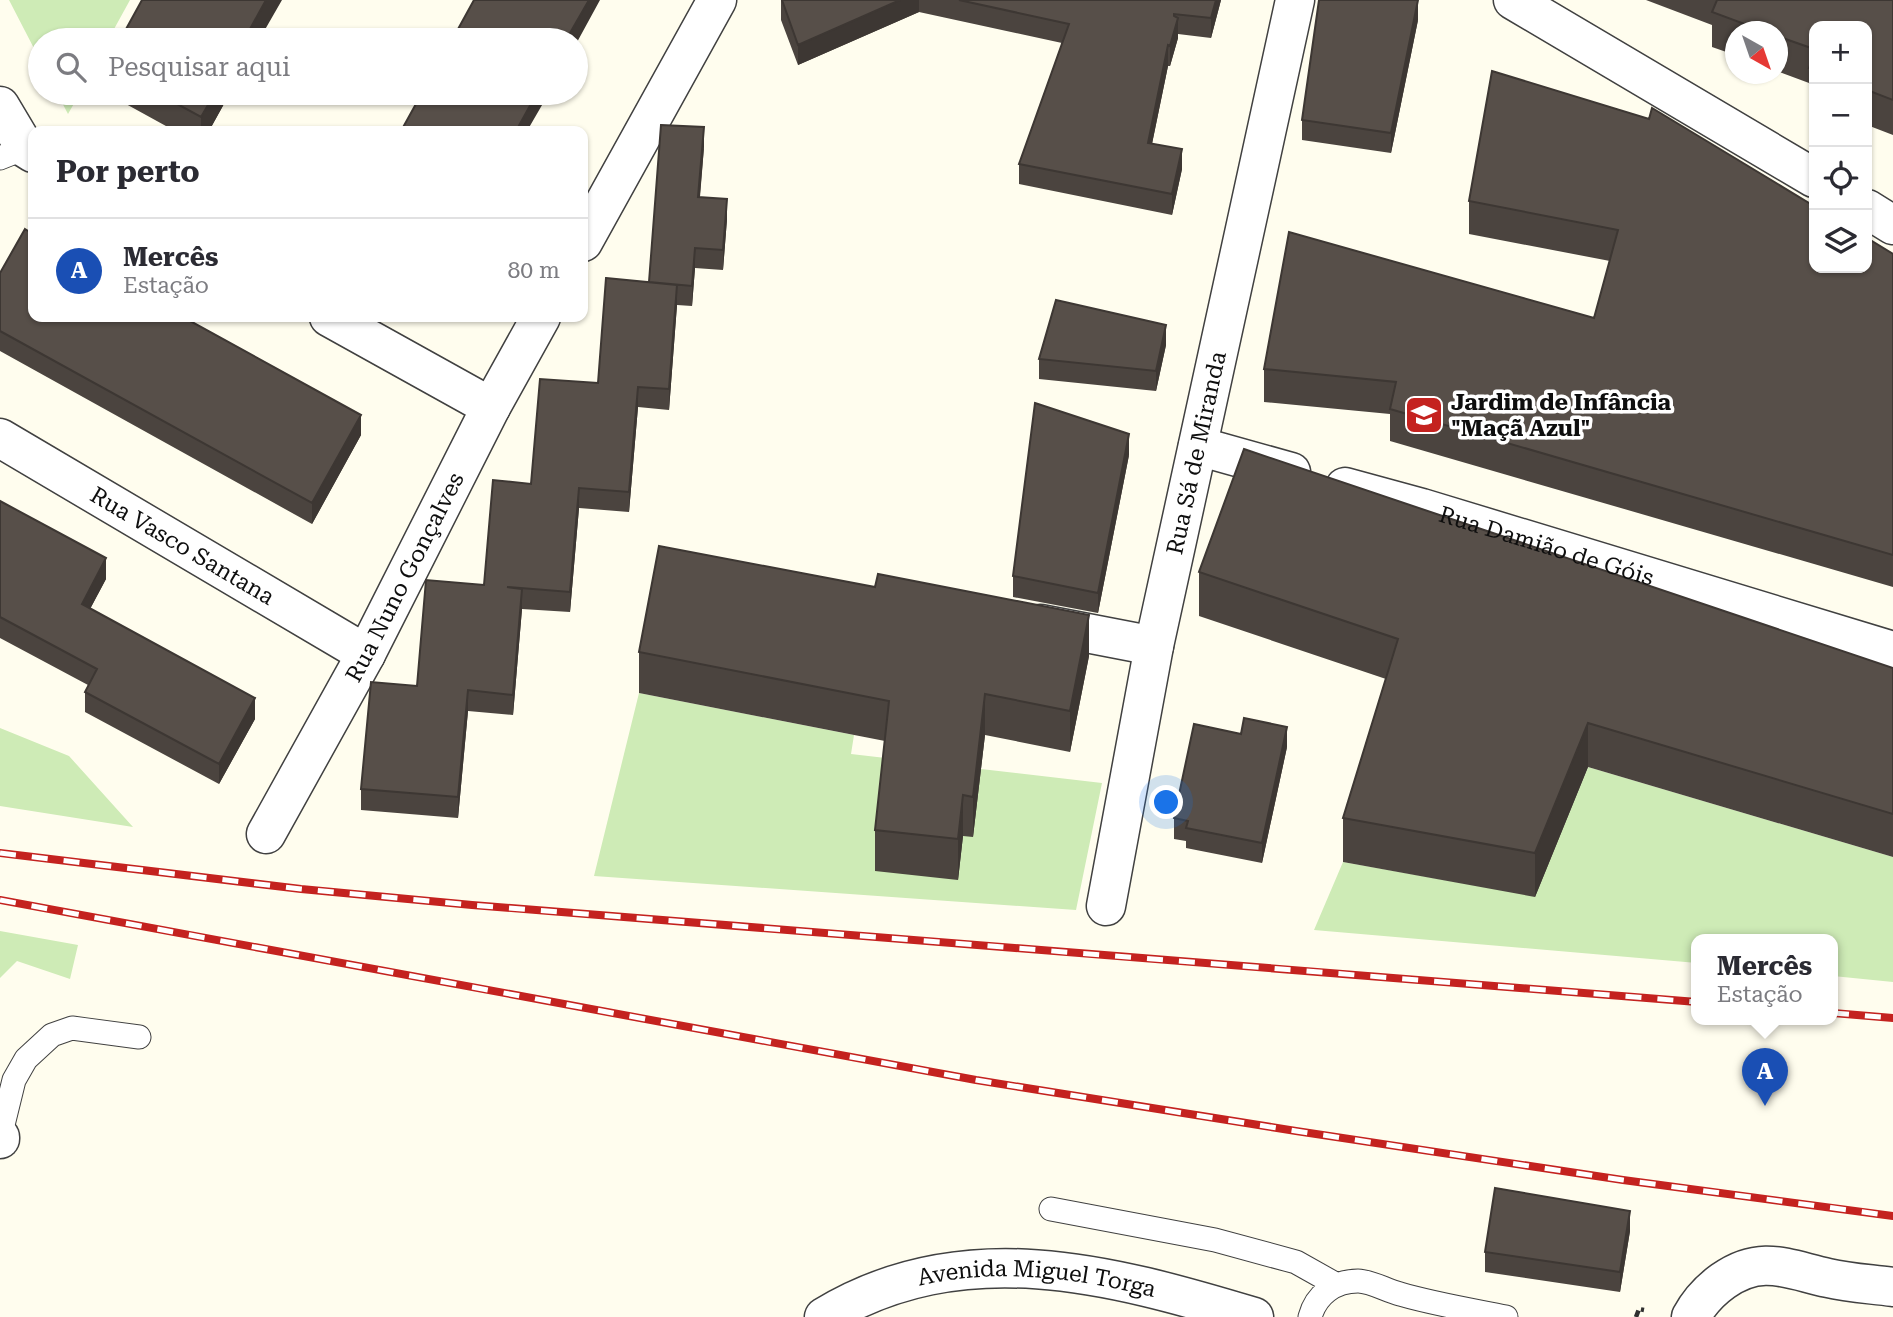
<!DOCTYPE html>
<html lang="pt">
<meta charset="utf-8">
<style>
:root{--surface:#fff;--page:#f7f7f7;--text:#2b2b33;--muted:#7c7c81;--line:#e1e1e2;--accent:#d93025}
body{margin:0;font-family:"Roboto Serif",serif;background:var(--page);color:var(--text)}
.controls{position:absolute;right:21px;top:21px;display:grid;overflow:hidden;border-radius:14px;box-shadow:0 2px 5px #0004}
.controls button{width:63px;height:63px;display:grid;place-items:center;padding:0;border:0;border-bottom:2px solid var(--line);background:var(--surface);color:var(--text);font:35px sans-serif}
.compass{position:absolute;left:1725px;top:21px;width:63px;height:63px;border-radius:50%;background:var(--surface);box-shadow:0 2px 5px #0004;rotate:140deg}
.you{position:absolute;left:1167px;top:803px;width:24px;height:24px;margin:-18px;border:5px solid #fff;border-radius:50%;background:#1a73e8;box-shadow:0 0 0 10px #1a73e833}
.badge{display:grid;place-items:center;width:46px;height:46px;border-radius:50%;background:var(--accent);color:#fff;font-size:23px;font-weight:700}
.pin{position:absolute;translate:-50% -58px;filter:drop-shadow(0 2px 4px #0008)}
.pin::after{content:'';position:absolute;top:37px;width:24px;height:21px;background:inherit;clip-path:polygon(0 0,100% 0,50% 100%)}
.popup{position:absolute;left:1691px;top:934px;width:147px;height:91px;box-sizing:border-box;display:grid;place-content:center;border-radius:14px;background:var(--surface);filter:drop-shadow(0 2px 5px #0005);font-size:23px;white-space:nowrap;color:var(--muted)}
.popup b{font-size:26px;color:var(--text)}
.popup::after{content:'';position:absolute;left:50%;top:100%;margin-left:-14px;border:14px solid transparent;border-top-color:var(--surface)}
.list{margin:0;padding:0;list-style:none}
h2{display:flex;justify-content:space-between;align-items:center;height:91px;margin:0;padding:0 28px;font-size:30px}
h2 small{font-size:23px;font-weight:400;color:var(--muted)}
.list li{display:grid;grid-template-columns:46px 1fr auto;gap:21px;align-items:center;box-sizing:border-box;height:105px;padding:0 28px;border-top:2px solid var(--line)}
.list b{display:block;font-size:26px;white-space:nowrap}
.list p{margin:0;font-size:23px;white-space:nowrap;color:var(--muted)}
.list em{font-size:23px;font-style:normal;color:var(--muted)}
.icon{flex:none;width:38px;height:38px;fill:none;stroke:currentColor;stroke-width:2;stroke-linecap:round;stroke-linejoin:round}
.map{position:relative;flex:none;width:1893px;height:1317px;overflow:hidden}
.search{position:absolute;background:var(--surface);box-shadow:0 2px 5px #0004;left:28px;top:28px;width:560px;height:77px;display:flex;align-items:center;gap:18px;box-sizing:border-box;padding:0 24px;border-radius:38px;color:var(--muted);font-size:26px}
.panel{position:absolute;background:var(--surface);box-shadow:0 2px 5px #0004;left:28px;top:126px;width:560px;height:196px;border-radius:14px}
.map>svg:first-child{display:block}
.green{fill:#ceebb6}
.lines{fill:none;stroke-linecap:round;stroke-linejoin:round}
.service-casing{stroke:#414141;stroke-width:25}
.minor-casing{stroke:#414141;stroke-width:41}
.tertiary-casing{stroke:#414141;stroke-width:41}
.path{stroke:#303030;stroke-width:4.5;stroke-dasharray:7 3.5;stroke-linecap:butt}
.service{stroke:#fff;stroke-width:23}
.minor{stroke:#fff;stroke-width:38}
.tertiary{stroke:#fff;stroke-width:38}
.rail-casing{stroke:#c4221f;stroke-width:8}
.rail{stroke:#fff;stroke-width:5;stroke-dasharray:16;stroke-linecap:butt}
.wall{fill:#4b443f}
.shaded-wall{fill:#3d3733}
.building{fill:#574f49;stroke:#3d3733;stroke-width:2}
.labels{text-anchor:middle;stroke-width:7;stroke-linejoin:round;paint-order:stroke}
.poi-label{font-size:23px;font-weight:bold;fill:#0e0e0e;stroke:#fff;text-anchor:start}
.street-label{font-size:23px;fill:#0e0e0e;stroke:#fff}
</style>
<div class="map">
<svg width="1893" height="1317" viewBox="0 0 1893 1317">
<rect width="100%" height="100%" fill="#fffdee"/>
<path class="green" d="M9,0H130L108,40H40V60Z
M57,93H80L68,114Z
M639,693L854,735L851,754L1102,783L1076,910L594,876Z
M0,728L69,756L133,827L0,806Z
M1588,767L1893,857V982L1833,976V940H1697V963L1314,930L1343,862L1535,896Z
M0,931L78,945L70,979L17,961L0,978Z"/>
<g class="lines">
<defs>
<path id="service" d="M0,158L25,148
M0,1137L14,1080L26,1059L52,1035L72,1028L139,1037
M1051,1209L1215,1240L1296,1262L1337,1285
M1310,1317C1316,1295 1334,1281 1358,1281C1371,1281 1387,1291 1400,1294C1434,1304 1471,1310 1506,1317"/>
<g id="minor">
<path d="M0,106L25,148L33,153"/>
<path d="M583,242L717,0"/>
<path d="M329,317L491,407"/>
<path id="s1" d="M0,438L366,654"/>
<path d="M1198,446L1291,472"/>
<path id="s2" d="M1345,487L1422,508L1893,651"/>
<path d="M1040,624L1154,646"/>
<path id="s3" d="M266,834L366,654L491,407L541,317"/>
<path id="s4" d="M1106,906L1154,646L1295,0"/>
<path d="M0,1139V1137"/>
<path d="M1691,1317C1699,1302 1709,1291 1723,1281C1761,1254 1787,1269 1828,1278C1849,1283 1871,1284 1893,1287"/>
</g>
<g id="tertiary">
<path d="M1513,0L1814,178"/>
<path d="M1867,209L1893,225"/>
<path id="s5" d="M824,1317C962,1233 1111,1274 1254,1317"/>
</g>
</defs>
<use href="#service" class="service-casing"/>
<use href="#minor" class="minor-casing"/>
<use href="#tertiary" class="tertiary-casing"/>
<path class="path" d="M1636,1317L1639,1309L1644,1310"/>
<use href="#service" class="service"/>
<use href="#minor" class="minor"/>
<use href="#tertiary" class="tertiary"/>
<defs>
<path id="rail" d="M0,853L301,889L472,905L1697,1002
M0,900L976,1080L1296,1131L1623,1180L1893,1216
M1833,1013L1893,1018"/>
</defs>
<use href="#rail" class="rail-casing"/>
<use href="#rail" class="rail"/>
</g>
<path class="wall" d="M781,0H1221L1211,38L1178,34V38L1170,66H1168L1152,144L1182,169L1172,215L1019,184V164L1062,43L919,12L798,65L781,20Z
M1646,0H1893V135L1867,125V26H1814V106L1809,104V83L1777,71V32H1735V55L1712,47V25Z
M1418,20L1391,153L1302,140V120Z
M106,93H230L209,131H175Z
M704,147L700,197L727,219L723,270L695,268L692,306L677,305L669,410L638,407L629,512L579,508L570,612L522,609L513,715L468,711L458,818L361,810V789L417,686L484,585L531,484L598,383L649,282Z
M1469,201L1893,254V587L1390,441V414L1264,402V369L1594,318L1610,261L1469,234Z
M0,273L361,435L312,524L0,351Z
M1166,345L1156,391L1039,379V359Z
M1129,455L1098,613L1013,597V576Z
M0,501L106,579L90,609L255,719L219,784L85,712V692L88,685L0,638Z
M1199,572L1893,668V857L1588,767L1535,897L1343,862V818L1386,679L1199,616Z
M639,652L1089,656L1070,752L985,735L973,837L963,836L958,880L875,871V830L885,741L639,693Z
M1287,747L1262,863L1186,848V841L1174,839V818Z
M1630,1231L1620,1292L1485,1272V1252Z"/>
<path class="shaded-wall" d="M266,0H282L259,40H244Z
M589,0H600L576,44V40H566Z
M900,0H919V12L798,65V45Z
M1216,0H1221L1211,38V18Z
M1418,0V20L1391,153V133Z
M1178,18V38L1170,66V46Z
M1168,45V66L1148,163V143Z
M215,93H230L209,131H201V117Z
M537,93H549L527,131H516Z
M704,127V147L698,217V197Z
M1182,149V169L1172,215V194Z
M727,199V219L723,270V250Z
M695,248V268L692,306V286Z
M677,285V305L669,410V389Z
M1166,325V345L1156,391V371Z
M638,387V407L629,512V492Z
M361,415V435L312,524V503Z
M1129,434V455L1098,613V593Z
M579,488V508L570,612V592Z
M106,558V579L82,624V604Z
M522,589V609L513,715V695Z
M1089,615V656L1070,752V711Z
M468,690V711L458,818V797Z
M985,694V735L973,837V797Z
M255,698V719L219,784V764Z
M1588,723V767L1535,897V853Z
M1287,727V747L1262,863V843Z
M963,795V836L958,880V839Z
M1630,1211V1231L1620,1292V1272Z"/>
<path class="building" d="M142,0H266L244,40H120Z
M474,0H589L566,40H452Z
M782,0H900L798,45Z
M959,0H1216L1211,18L1174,14V16L1178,18L1170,46L1168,45L1148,143L1182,149L1172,194L1019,164L1069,24Z
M1319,0H1418L1391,133L1302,120Z
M1717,0H1893V100L1867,90V26H1814V49L1777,36V32H1766L1712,12Z
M1814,56V70L1809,68Z
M1492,71L1649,119L1652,108L1814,206V268H1867V238L1893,254V555L1390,409L1396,382L1264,369L1289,232L1594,318L1618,230L1469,201Z
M157,93H215L201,117Z
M422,93H537L516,131H401Z
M661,125L704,127L698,197L727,199L723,250L695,248L692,286L649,282Z
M25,229L33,234V317H183L361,415L312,503L0,331V273Z
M606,278L677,285L669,389L638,387L629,492L579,488L570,592L507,587L522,589L513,695L468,690L458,797L361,789L371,682L417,686L426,580L484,585L493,480L531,484L540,379L598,383Z
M1056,300L1166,325L1156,371L1039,359Z
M1035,403L1129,434L1098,593L1013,576Z
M1244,449L1893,668V814L1588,723L1535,853L1343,818L1398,639L1199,572Z
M0,501L106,558L82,604L255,698L219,764L85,692L97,669L0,617Z
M659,546L875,587L878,574L1089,615L1070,711L985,694L973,797L963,795L958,839L875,830L889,701L639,652Z
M1244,718L1287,727L1262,843L1186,828L1188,821L1174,818L1194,724L1241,734Z
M1495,1188L1630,1211L1620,1272L1485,1252Z"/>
<defs>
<symbol id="school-square" viewBox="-11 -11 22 22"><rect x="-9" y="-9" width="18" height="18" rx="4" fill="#c4221f" stroke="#fff"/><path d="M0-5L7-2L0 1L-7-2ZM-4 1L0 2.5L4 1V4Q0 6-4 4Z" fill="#fff"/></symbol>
</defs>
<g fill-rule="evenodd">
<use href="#school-square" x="1402" y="393" width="44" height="44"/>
</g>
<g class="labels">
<g class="poi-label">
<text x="1451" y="410">Jardim de Infância<tspan x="1451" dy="26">"Maçã Azul"</tspan></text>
</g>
<g class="street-label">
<text dy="8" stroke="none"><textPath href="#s4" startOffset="462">Rua Sá de Miranda</textPath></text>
<text dy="8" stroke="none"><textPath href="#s2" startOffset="210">Rua Damião de Góis</textPath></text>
<text dy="8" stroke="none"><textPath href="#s1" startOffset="212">Rua Vasco Santana</textPath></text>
<text dy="8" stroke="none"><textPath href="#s3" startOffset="292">Rua Nuno Gonçalves</textPath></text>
<text dy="8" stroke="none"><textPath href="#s5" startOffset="222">Avenida Miguel Torga</textPath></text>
</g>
</g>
</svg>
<div class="controls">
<button>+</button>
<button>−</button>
<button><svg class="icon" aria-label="locate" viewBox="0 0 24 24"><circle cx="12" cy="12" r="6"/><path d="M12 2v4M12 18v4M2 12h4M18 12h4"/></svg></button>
<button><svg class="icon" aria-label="layers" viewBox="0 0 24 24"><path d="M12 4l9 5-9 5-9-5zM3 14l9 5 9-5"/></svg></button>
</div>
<svg class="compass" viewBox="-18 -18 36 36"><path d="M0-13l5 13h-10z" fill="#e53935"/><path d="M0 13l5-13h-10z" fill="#7c7c81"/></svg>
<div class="you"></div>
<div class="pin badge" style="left:1765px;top:1106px;background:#1a4fb4">A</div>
<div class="popup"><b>Mercês</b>Estação</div>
<div class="search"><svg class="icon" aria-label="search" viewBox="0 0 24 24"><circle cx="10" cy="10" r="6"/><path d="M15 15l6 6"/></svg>Pesquisar aqui</div>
<section class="panel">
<h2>Por perto<small></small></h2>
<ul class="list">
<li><span class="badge" style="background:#1a4fb4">A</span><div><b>Mercês</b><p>Estação</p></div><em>80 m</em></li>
</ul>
</section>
</div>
